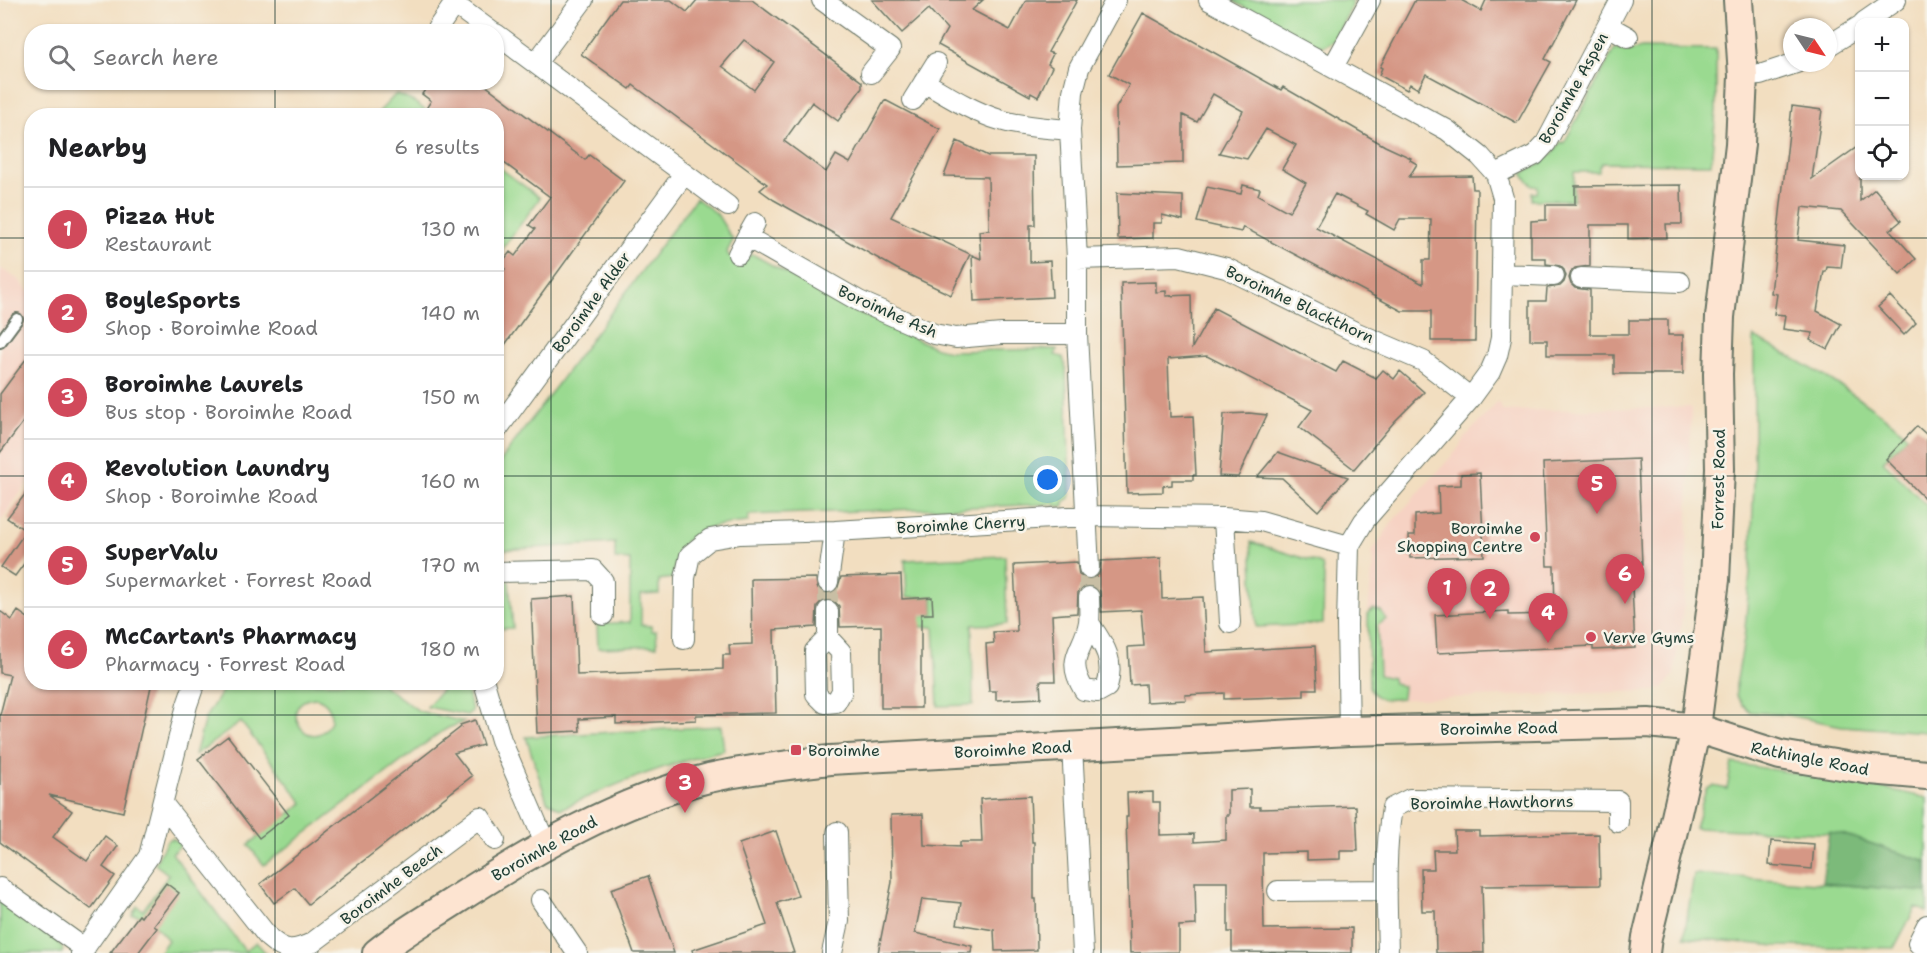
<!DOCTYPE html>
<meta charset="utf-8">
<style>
:root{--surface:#fff;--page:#f6f6f6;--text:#202124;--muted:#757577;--line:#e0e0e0;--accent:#d1495b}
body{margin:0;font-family:"Shantell Sans",sans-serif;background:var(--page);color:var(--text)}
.controls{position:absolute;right:18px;top:18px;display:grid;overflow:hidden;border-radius:12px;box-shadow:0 2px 4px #0004}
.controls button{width:54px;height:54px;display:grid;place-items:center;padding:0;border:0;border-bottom:2px solid var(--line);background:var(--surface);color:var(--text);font:30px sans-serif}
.compass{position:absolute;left:1783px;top:18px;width:54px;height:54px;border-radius:50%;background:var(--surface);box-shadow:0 2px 4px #0004;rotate:125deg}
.you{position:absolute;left:1048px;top:480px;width:21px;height:21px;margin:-15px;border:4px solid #fff;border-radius:50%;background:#1a73e8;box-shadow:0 0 0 9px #1a73e833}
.badge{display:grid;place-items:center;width:39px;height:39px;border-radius:50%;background:var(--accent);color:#fff;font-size:20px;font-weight:700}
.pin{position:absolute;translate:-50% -50px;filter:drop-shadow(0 2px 3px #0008)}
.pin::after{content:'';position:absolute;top:32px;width:21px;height:18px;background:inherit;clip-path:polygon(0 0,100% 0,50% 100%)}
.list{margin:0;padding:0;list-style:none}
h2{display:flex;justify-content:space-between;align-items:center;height:78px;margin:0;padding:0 24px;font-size:26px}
h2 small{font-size:20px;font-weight:400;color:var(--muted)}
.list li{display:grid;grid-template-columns:39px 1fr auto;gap:18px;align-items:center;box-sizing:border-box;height:84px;padding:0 24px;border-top:2px solid var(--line)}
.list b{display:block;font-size:22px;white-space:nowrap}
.list p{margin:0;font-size:20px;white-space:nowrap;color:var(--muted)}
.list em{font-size:20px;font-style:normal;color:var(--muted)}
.icon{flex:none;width:33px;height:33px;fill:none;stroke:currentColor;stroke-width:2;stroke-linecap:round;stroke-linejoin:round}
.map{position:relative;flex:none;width:1927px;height:953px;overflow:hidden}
.search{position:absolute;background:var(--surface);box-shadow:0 2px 4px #0004;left:24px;top:24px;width:480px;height:66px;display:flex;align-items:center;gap:15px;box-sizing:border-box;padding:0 21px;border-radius:24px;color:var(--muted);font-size:22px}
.panel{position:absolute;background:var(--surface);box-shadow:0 2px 4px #0004;left:24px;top:108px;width:480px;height:582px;border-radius:24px}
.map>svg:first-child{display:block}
.built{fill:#f6d2c3}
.green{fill:#9ada90;stroke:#5c8c62;stroke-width:1.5;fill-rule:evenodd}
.forest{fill:#7bba7a;stroke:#4d7c57;stroke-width:1.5}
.building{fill:#d59785;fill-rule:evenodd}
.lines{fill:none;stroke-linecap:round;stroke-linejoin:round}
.street-tunnel{stroke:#c8bea4;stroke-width:20;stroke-dasharray:20 10;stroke-linecap:butt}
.lane-casing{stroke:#697565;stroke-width:14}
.street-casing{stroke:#697565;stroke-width:22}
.secondary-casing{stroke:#697565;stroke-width:32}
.lane{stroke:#fff;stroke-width:10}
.street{stroke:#fff;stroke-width:20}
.secondary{stroke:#fde4d1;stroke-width:28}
.grid{fill:none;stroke:#1f3d34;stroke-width:1.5;stroke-opacity:0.55}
.poi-dot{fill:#d1495b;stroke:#f7f3e8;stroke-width:2}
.labels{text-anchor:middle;stroke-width:5;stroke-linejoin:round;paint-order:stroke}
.street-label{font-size:16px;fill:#1f3d34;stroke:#f7f3e8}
.poi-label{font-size:16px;fill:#1f3d34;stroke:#f7f3e8;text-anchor:start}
</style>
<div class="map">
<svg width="1927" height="953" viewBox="0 0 1927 953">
<rect width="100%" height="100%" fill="#f7f3e8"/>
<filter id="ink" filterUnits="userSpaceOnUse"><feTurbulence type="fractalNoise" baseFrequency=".0167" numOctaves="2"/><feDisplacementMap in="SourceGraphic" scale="12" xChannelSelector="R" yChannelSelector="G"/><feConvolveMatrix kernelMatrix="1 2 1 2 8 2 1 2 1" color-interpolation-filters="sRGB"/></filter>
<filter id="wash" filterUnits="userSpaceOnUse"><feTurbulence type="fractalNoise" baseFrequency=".008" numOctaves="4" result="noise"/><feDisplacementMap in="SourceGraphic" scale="24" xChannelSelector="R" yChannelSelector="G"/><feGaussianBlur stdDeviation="1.35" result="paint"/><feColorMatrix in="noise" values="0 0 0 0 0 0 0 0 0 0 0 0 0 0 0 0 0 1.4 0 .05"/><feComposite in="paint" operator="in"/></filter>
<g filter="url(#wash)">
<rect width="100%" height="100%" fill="#f2dec0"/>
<path class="built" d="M0,268L19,280L32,296L31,478L0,522Z
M1498,402L1503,411L1691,407L1686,588L1674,675L1663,688L1653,691L1383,700L1374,696L1369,687L1368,613L1373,560L1371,553L1393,521L1458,449L1464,438Z"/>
<path class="green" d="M1231,0H1352V6L1333,41L1322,46L1314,45Z
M1615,48L1628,51L1642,48L1716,49V111L1711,164L1602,163L1599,167V172H1574L1573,200H1532V193H1537L1538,187L1533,186L1522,174L1542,163L1553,153L1561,142L1564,143Z
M396,94L414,102L432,115H376Z
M496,165L540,198L497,256H496Z
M696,198L717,214L733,240L727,252L729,256L743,263L748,256L754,255L855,311L936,348L950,351L1057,349L1055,355L1063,357L1066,369L1070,490V498L1064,502V506H1056L1055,504L749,515L748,522C706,526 677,529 673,578L659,580V594L641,595V625L651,626L652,631H656L657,646L598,648L597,624L630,622V560L615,559V543L502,550V563H497V477L499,463Z
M1754,337C1808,365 1862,396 1908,436L1883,461L1927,506V732L1842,726L1787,715L1751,712L1742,704L1736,695V685L1744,640L1751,562L1754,479Z
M1251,542L1316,562L1322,565L1324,577L1323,624L1256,627Z
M1005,556L1007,624L972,625L973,705L938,706L934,627H910V617L933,615V597H907L905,560Z
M509,581L513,628L497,629V582Z
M1373,609L1381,611L1386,619L1377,626L1379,675L1392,678L1394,684L1403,686L1402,698C1386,700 1378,703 1369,687L1368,613Z
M227,683H380L419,711L464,722L448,728L438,734L264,865L248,845L303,803L241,722L195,755L205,718ZM317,698C328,702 332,710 331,721C310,762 272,699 317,698Z
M447,683H466L472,711L467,715L427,707Z
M721,726L724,750C666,764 614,784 561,809L547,801L526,737Z
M1732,763L1875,786L1927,798V862L1842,834L1695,828L1706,789L1713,786L1727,789Z
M172,838L182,844L172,853L245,951L256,942L266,953H159L168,940C159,930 146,914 132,915L137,906L143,910L169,875L155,864L166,842Z
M1694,874L1925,891L1927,892V912L1916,907L1894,948L1777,946L1684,937Z
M0,899L58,942L63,949L62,953H0Z"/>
<path class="forest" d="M1829,832L1842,834L1927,862V892L1822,883Z"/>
<g id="blocks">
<path class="building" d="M620,0H671L687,12L697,0H752L862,82V88L838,121L812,102L784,141L826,172L836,155L850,163L885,100L940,129L891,217L970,254L951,295L897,269L774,200L760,190L767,184L633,85L630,89L581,54ZM744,40L774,62L754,90L722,66Z
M872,0H983L972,10L1010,30L1026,0H1077L1048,52L1053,54L1048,64L1052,67L1038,97L1031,93L1030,96L938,45L947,29L929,9L902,33Z
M1415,0H1461L1481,11L1486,0H1576L1545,59L1551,62L1517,123L1426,74L1418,89L1410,84L1407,90L1379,75L1382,68L1380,67Z
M1143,13L1281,90L1283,87L1385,146L1411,158L1410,160L1417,164L1409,177L1472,176L1473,189H1477L1475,341H1431V311H1402L1243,227L1241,232L1197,222L1207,187L1241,194L1243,185L1260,189L1258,195L1289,212L1306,183L1282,169L1296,145L1266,129L1247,159L1219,153L1243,111L1213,94L1197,122L1183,115V163L1117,165L1116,108L1129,85L1109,74ZM1335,194L1368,211L1366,214L1394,230L1400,219H1431L1430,260H1423V284L1316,227Z
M431,82H481L585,160L589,155L624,181L496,357V281L505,269L500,265L510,252L515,256L535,229L529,225L550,197L496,157V116H439L427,107L431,101L422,94Z
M1792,106L1822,110L1812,179L1860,145V201L1875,189L1901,221L1890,230L1916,259L1900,274L1841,211L1802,207L1798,240L1844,245L1841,268L1827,267L1826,271H1824L1817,311L1841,324L1828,349L1810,340L1813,333L1783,329L1785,315L1774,314L1777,294L1771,293Z
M957,141L988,156H1034L1035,225H1030V262L1050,261L1052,297L974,301L972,255L981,259L979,231L989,230L988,177L944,176Z
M1681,185L1682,224H1666L1667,238L1628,239V225H1590V266L1575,268L1571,272L1569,278L1571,284L1575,288L1590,290V334H1629V320H1668V335H1683V374H1614V355H1547V340H1530V301H1546L1547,288L1560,286L1564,282L1566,276L1564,270L1560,266L1546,264V258H1531V221L1546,220V205H1575V186Z
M1117,193L1183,196V220L1162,215V223H1153V238L1118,239Z
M1156,282V292L1166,291V296L1191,295L1192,348L1214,308L1336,372L1343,361L1376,378L1383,370L1394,379L1400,371L1424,392L1395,421L1354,469L1299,427L1312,410L1207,356L1168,359L1170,417L1193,416L1196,475H1193V480H1172V485L1163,486V492L1127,493L1121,283Z
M1890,296L1916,323L1904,335L1878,307Z
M32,351V410L0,453V394Z
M1249,413L1267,415L1238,477L1219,476L1224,414Z
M1917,426L1927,435V501L1886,459Z
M1278,452L1348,477L1318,511L1282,478L1257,477Z
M1638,459L1642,565L1631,566L1635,648L1593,650V646L1437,653L1435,615L1508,611V615L1555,614L1554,566H1547L1543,463Z
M1480,473L1484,556L1410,558L1409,535H1415V515L1439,513L1438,486L1461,485V474Z
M32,485V553L15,576L1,567L26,531L7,518Z
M1161,558L1162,599L1203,597L1206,652L1315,646L1317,689H1304V696L1224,699V693L1185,695L1186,700L1146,702L1145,684L1130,685L1128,647L1144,646L1141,610L1101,612L1100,591L1095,587L1089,585L1083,586L1078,592L1077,613L1052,615L1055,681H1040L1041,698L996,700V691H989L986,644L994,643L993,632L1017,631L1014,565L1077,562L1079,575L1089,580L1095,578L1099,574L1101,561Z
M901,575L902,599L932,597L933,614H921V708H881V626L840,627L839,606L834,601L827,599L822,601L817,606L816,627L774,630L776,713L696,715V720L616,724V717L579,719L580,731L537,733L531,599L574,596L577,675L723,669V655H730L729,645L752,644L751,579L816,578L817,587L821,592L827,594L837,590L841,577Z
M0,611L12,620L18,611L32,621V682H152L123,812L49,795L72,811L53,837L87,861L105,836L118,846L103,867L115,876L91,909L0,842V715L10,675L0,673Z
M475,720L483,745L454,753L472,776L308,904L295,888L274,903L260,884L461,727L460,725Z
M228,736L289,815L259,838L198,759Z
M1250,789V807H1260V809L1356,806L1358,851H1340V859L1307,860V852L1263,853V865L1264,929L1352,928V953L1232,952V932H1228V882H1195L1196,925L1179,926V952L1130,953L1126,817H1128L1127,793L1153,792V802H1160V835L1194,834V842L1226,840V815H1229V790Z
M1030,796L1032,842H1034V899H1036L1037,950L995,951L994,930L957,924L961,903L922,899L915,933L972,946L971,953H878L892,882L891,815L923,814L924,845L960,847V842H982L980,799Z
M776,831L798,896L777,903L794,953H693L692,950L767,925L739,844Z
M1454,831H1479V836L1599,834L1600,885L1482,886L1484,953H1436L1435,911H1422L1421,869H1434L1433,850H1455Z
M1771,841L1814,844L1812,869L1769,865Z
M648,876L674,953H634L611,889Z
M166,883L179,893L154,926L157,928L138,953H110L139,915L141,917Z"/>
</g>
</g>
<g filter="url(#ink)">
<use href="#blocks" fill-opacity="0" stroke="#697565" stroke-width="1.5"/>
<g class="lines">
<path class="street-tunnel" d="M828,582V611
M1089,597V568"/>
<defs>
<path id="lane" d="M0,342L17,319"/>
<path id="street" d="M822,0L890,49L871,73
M1209,0L1447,130L1480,156L1496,174
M454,4L492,32
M1864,22L1896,0
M1608,26L1628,37
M437,29L457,0
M496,34L728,206
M1828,46L1860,26
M536,63L583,0
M1333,67L1370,0
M1743,76L1760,75L1796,63
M924,82C948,96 973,112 1000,120C1023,127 1047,128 1070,130
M913,100L936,63
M1496,174L1535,155L1546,143L1621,0
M755,223L747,237L859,301L934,334L956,338L1002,334H1077
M738,254L747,237
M1077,259L1179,256L1226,268L1355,332L1423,361L1471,398
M1502,274L1554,276
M1581,278L1680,282
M496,431L684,174
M1224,518L1230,623
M1089,568L1077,334V259L1070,130L1073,92L1079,68L1116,0
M496,572L593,570L603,581V615
M828,582L835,531
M1089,623C1104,645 1115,659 1107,687L1098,692L1084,690C1064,657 1084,652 1089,622C1090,614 1089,605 1089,597
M828,638L815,651L816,694L825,703L836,702L842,691L841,652L828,638V611
M684,639L685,578L690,555L710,539L740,534L835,531L1086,516L1224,518L1261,521L1349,546
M484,682L501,740L546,845
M1349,731L1347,625L1349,546L1364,521L1471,398L1490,372L1497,356L1501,338L1503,198L1496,174
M1072,746L1083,953
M163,804L269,938C285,952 292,952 312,943L480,817L495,840
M0,888L85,949
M1278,891L1387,890
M541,900L577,953
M1927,925L1918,943L1927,950
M81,953L149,856L187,705L195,682
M832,953L839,921L837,832
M1388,953C1387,905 1384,855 1392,808L1410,799L1618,801V822"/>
<path id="secondary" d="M377,953C401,933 430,917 456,900C535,849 617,801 709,778C749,769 790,765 830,760L1349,731L1648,723L1696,728L1780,755L1816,761L1871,770L1927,775
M1645,953L1647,937L1672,835L1696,728L1715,580L1720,469L1718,374L1720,317L1740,144L1743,76L1738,0"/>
</defs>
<use href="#lane" class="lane-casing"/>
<use href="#street" class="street-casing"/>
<use href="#secondary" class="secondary-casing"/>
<use href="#lane" class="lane"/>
<use href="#street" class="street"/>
<use href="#secondary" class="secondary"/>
</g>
</g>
<path class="grid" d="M275,0V32M551,0V953M826,0V953M1101,0V953M1376,0V953M1652,0V953M275,82V116M0,238H32M496,238H1927M0,476H32M496,476H1927M275,682V953M0,715H1927"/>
<g class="poi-dot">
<circle cx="1535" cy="537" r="6"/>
<circle cx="1591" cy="637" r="6"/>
<rect x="790" y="744" width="12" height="12" rx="3"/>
</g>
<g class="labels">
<g class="street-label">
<text transform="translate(1573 88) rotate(-61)" y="6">Boroimhe Aspen</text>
<text transform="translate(591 302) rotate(-54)" y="6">Boroimhe Alder</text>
<text transform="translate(1300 304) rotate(25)" y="6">Boroimhe Blackthorn</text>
<text transform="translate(888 311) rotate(24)" y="6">Boroimhe Ash</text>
<text transform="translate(1718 479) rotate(-89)" y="6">Forrest Road</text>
<text transform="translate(961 524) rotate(-3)" y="6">Boroimhe Cherry</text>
<text transform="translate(1499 728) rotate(-1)" y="6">Boroimhe Road</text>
<text transform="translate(1013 749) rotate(-3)" y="6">Boroimhe Road</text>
<text transform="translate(1810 758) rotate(11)" y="6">Rathingle Road</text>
<text transform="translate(1492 802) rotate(-1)" y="6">Boroimhe Hawthorns</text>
<text transform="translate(544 848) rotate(-29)" y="6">Boroimhe Road</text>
<text transform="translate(391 884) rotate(-37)" y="6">Boroimhe Beech</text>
</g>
<g class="poi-label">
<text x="1523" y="534" text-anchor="end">Boroimhe<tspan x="1523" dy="18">Shopping Centre</tspan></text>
<text x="1603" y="643">Verve Gyms</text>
<text x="808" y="756">Boroimhe</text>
</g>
</g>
</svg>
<div class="controls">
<button>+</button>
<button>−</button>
<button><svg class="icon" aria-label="locate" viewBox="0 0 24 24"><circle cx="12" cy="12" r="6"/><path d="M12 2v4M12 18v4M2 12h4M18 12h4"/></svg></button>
</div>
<svg class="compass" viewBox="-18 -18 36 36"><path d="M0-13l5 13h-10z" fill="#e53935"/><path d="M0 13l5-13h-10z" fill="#757577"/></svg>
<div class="you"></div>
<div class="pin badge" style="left:1447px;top:618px">1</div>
<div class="pin badge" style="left:1490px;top:619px">2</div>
<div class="pin badge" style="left:685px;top:813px">3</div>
<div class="pin badge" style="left:1548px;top:643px">4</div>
<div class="pin badge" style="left:1597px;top:514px">5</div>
<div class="pin badge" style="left:1625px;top:604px">6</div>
<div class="search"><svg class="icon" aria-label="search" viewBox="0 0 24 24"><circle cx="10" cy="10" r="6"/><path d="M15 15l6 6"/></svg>Search here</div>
<section class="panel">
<h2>Nearby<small>6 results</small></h2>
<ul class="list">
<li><span class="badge">1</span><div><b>Pizza Hut</b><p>Restaurant</p></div><em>130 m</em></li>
<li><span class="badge">2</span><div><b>BoyleSports</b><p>Shop · Boroimhe Road</p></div><em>140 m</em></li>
<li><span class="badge">3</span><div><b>Boroimhe Laurels</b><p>Bus stop · Boroimhe Road</p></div><em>150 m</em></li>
<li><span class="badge">4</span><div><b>Revolution Laundry</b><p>Shop · Boroimhe Road</p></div><em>160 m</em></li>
<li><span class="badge">5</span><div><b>SuperValu</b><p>Supermarket · Forrest Road</p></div><em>170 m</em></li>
<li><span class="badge">6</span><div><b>McCartan's Pharmacy</b><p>Pharmacy · Forrest Road</p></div><em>180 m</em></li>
</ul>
</section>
</div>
